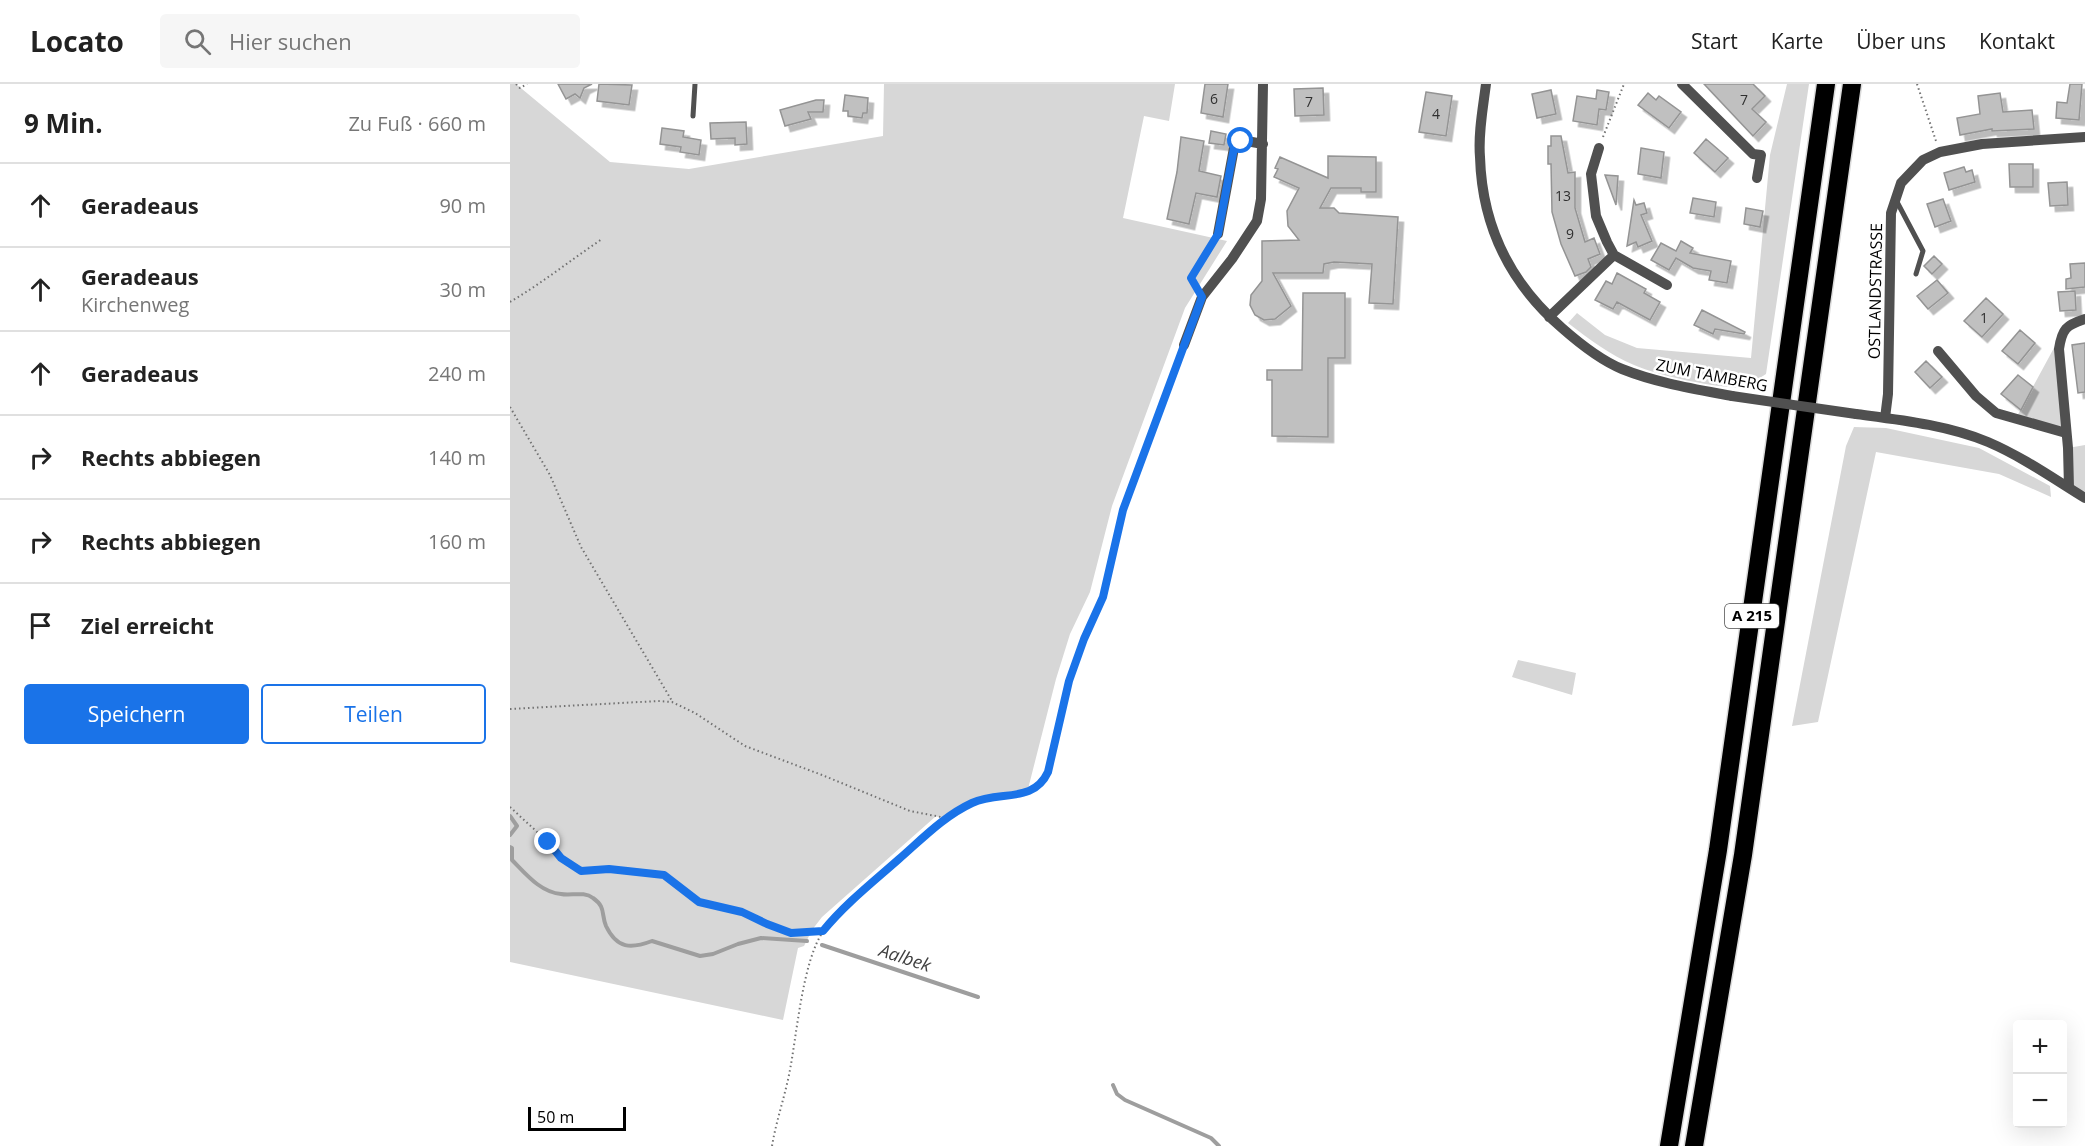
<!DOCTYPE html>
<html lang="de">
<meta charset="utf-8">
<style>
:root{--surface:#fff;--page:#f6f6f6;--text:#222;--muted:#767676;--line:#e0e0e0;--accent:#1a73e8}
body{margin:0;font-family:"Open Sans",sans-serif;background:var(--page);color:var(--text)}
.controls{position:absolute;right:18px;bottom:18px;display:grid;overflow:hidden;border-radius:6px;box-shadow:0 6px 24px #0002}
.controls button{width:54px;height:54px;display:grid;place-items:center;padding:0;border:0;border-bottom:2px solid var(--line);background:var(--surface);color:var(--text);font:30px sans-serif}
.scale{position:absolute;left:18px;bottom:15px;width:98px;box-sizing:border-box;padding-left:6px;border:3px solid #000;border-top:0;font-size:16px;line-height:21px;white-space:nowrap;color:#000;-webkit-text-stroke:4px #fff;paint-order:stroke}
.stop{position:absolute;width:18px;height:18px;margin:-14px;border:4px solid #1a73e8;border-radius:50%;background:#fff}
.stop.end{background:#1a73e8;border-color:#fff;box-shadow:0 2px 6px #0008}
.list{margin:0;padding:0;list-style:none}
h2{display:flex;justify-content:space-between;align-items:center;height:78px;margin:0;padding:0 24px;font-size:26px}
h2 small{font-size:20px;font-weight:400;color:var(--muted)}
.list li{display:grid;grid-template-columns:39px 1fr auto;gap:18px;align-items:center;box-sizing:border-box;height:84px;padding:0 24px;border-top:2px solid var(--line)}
.list b{display:block;font-size:22px;white-space:nowrap}
.list p{margin:0;font-size:20px;white-space:nowrap;color:var(--muted)}
.list em{font-size:20px;font-style:normal;color:var(--muted)}
.actions{display:flex;gap:12px;padding:18px 24px}
.actions a{flex:1;padding:14px 0;border:2px solid var(--accent);border-radius:6px;text-align:center;font-size:21px;color:var(--accent)}
.actions .main{background:var(--accent);color:#fff}
.icon{flex:none;width:33px;height:33px;fill:none;stroke:currentColor;stroke-width:2;stroke-linecap:round;stroke-linejoin:round}
.map{position:relative;flex:none;width:1575px;height:1062px;overflow:hidden}
header{display:flex;align-items:center;gap:36px;box-sizing:border-box;height:84px;padding:0 30px;background:var(--surface);border-bottom:2px solid var(--line)}
header strong{font-size:28px}
nav{display:flex;gap:33px;margin-inline-start:auto;font-size:21px}
.search{width:420px;height:54px;background:var(--page);display:flex;align-items:center;gap:15px;box-sizing:border-box;padding:0 21px;border-radius:6px;color:var(--muted);font-size:22px}
main{display:flex}
aside{flex:1;background:var(--surface)}
.map>svg:first-child{display:block}
.green{fill:#d7d7d7}
.lines{fill:none;stroke-linecap:round;stroke-linejoin:round}
.stream{stroke:#9e9e9e;stroke-width:4}
.building{fill:#c0c0c0;stroke:#949494;stroke-width:1.5;filter:url(#shadow)}
.highway-casing{stroke:#dbdbdb;stroke-width:21}
.path{stroke:#727272;stroke-width:2;stroke-dasharray:1.5 3;stroke-linecap:butt}
.lane{stroke:#505050;stroke-width:5}
.street{stroke:#505050;stroke-width:10}
.highway{stroke:#000;stroke-width:18}
.street-bridge{stroke:#505050;stroke-width:10}
.route{stroke:#1a73e8;stroke-width:8}
.labels{text-anchor:middle;stroke-width:5;stroke-linejoin:round;paint-order:stroke}
.number-label{font-size:14px;fill:#303030}
.shield{fill:#fff;stroke:#4c4c4c;stroke-width:1.5}
.shield-label{font-size:15px;font-weight:bold;fill:#000}
.street-label{font-size:16px;fill:#000;stroke:#fff}
.water-label{font-size:18px;font-style:italic;fill:#3f3f3f;stroke:#fff}
</style>
<header>
<strong>Locato</strong>
<div class="search"><svg class="icon" aria-label="search" viewBox="0 0 24 24"><circle cx="10" cy="10" r="6"/><path d="M15 15l6 6"/></svg>Hier suchen</div>
<nav><a>Start</a><a>Karte</a><a>Über uns</a><a>Kontakt</a></nav>
</header>
<main>
<aside>
<h2>9 Min.<small>Zu Fuß · 660 m</small></h2>
<ul class="list">
<li><svg class="icon" aria-label="ahead" viewBox="0 0 24 24"><path d="M12 20V5M6 11l6-6 6 6"/></svg><div><b>Geradeaus</b></div><em>90 m</em></li>
<li><svg class="icon" aria-label="ahead" viewBox="0 0 24 24"><path d="M12 20V5M6 11l6-6 6 6"/></svg><div><b>Geradeaus</b><p>Kirchenweg</p></div><em>30 m</em></li>
<li><svg class="icon" aria-label="ahead" viewBox="0 0 24 24"><path d="M12 20V5M6 11l6-6 6 6"/></svg><div><b>Geradeaus</b></div><em>240 m</em></li>
<li><svg class="icon" aria-label="right" viewBox="0 0 24 24"><path d="M7 20v-9h11M14 6l5 5-5 5"/></svg><div><b>Rechts abbiegen</b></div><em>140 m</em></li>
<li><svg class="icon" aria-label="right" viewBox="0 0 24 24"><path d="M7 20v-9h11M14 6l5 5-5 5"/></svg><div><b>Rechts abbiegen</b></div><em>160 m</em></li>
<li><svg class="icon" aria-label="arrive" viewBox="0 0 24 24"><path d="M6 21V4h12l-3 4 3 4H6"/></svg><div><b>Ziel erreicht</b></div></li>
</ul>
<div class="actions"><a class="main">Speichern</a><a>Teilen</a></div>
</aside>
<div class="map">
<svg width="1575" height="1062" viewBox="0 0 1575 1062">
<defs>
<filter id="shadow"><feDropShadow dx="5.5" dy="5.5" stdDeviation="0" flood-color="#0004"/></filter>
</defs>
<rect width="100%" height="100%" fill="#fff"/>
<path class="green" d="M0,0H6L100,78L179,85L373,52L374,0H665L659,37L634,32L613,134L717,157L675,224L602,422L580,508L560,550L546,595L517,709C480,713 468,715 436,734L423,732L425,733L312,833L302,846L294,862L288,864L273,936L0,878Z
M1277,0H1299L1256,290L1234,304C1202,303 1153,293 1124,281C1100,271 1079,255 1058,239L1067,229L1095,251L1127,264L1241,274L1260,71Z
M1551,251L1556,349L1505,336Z
M1344,343L1376,344L1469,364L1540,402L1541,413L1489,390L1366,368L1308,638L1282,642L1336,362Z
M1575,361V414L1559,404L1558,364Z
M1008,576L1066,589L1062,611L1002,593Z"/>
<g class="lines">
<path class="stream" d="M0,732L7,742L0,751
M0,763L2,764V776C16,790 30,808 51,810C61,812 74,807 83,814C96,823 91,830 96,842C107,865 121,865 142,857L190,872L203,870L228,860L251,854L297,857
M312,861L468,913
M603,1001L607,1010L615,1016L701,1054L709,1062"/>
</g>
<path class="building" d="M48,0H82L74,4L70,14L65,10L56,15Z
M89,0L122,1L119,21L87,17Z
M695,0H718L713,33L691,29Z
M1194,0H1243L1255,12L1242,25L1256,38L1243,52Z
M1560,0H1572L1569,36L1546,34L1547,18L1557,19Z
M813,4L814,31L785,32L784,5Z
M1041,6L1046,30L1027,34L1022,10Z
M1087,6L1099,8L1096,26L1089,25L1087,41L1063,37L1067,12L1086,15Z
M916,8L942,12L936,52L909,48Z
M1138,9L1146,16L1149,12L1171,28L1159,44L1128,21Z
M1490,9L1493,28L1522,26L1524,45L1482,47V45L1450,51L1447,34L1470,30L1468,12Z
M335,11L358,14L357,29H353L352,34L338,32V27H333Z
M306,16H314L313,28H298L301,35L275,42L270,26Z
M236,38L237,60L225,61V54L201,55L200,39Z
M152,44L174,47L173,53L191,56L189,71L170,68L171,63L150,60Z
M701,47L716,50L714,61L699,59Z
M1041,52H1051L1058,89L1065,88V124L1075,158L1084,154L1090,170L1078,175L1081,183L1076,188L1065,192L1051,160L1042,128L1041,80H1038V62H1041Z
M671,53L694,57L689,87L711,92L707,113L686,109L679,140L657,135L667,88Z
M1196,55L1218,74L1205,88L1184,69Z
M1131,64L1154,68L1151,94L1128,90Z
M818,72L866,73V108H851V104H821L810,124H824L829,129L888,133L883,220L859,219L862,180L824,178L814,180L813,189H763L781,222L765,235L754,236L745,231L740,221L741,211L752,197V157L789,156L778,142L777,127L789,104L764,93L768,85L765,84L770,73L818,94Z
M1499,80H1523V103H1500Z
M1454,83L1456,88L1462,86L1465,98L1439,106L1434,89Z
M1095,91L1108,92L1106,121Z
M1557,98L1558,121L1540,122L1538,99Z
M1183,114L1206,118L1204,133L1180,129Z
M1433,115L1441,137L1425,143L1417,120Z
M1124,116L1126,121L1134,119L1137,129L1131,131L1142,157L1128,163L1126,158L1117,162Z
M1236,124L1253,127L1250,143L1234,140Z
M1171,157L1183,164L1180,169L1221,177L1217,199L1199,196L1201,187L1183,184L1166,174L1159,186L1141,176L1151,159L1166,167Z
M1424,172L1432,180L1422,190L1414,182Z
M1575,179V203L1556,205V195L1561,194L1560,180Z
M1107,189L1136,205L1134,209L1150,218L1140,236L1107,218L1103,225L1085,216L1096,197L1102,200Z
M1427,196L1438,209L1418,225L1407,212Z
M1565,207L1566,226L1550,227L1548,208Z
M793,209H835V274H818V353L762,352V296H757V286H792Z
M1476,214L1493,230L1472,253L1454,237Z
M1192,226L1235,248L1234,250L1205,245L1203,250L1184,241Z
M1510,246L1525,259L1508,280L1492,267Z
M1575,259V308L1568,309L1562,261Z
M1416,277L1432,293L1420,304L1405,288Z
M1508,291L1523,303L1511,326L1491,310Z"/>
<g class="lines">
<defs>
<path id="highway" d="M1159,1062L1208,766L1316,0
M1184,1062L1233,771L1342,0"/>
</defs>
<use href="#highway" class="highway-casing"/>
<path class="path" d="M6,0L10,4L17,0
M1407,0L1426,57
M1093,53L1114,0
M0,218C32,199 61,176 92,155
M0,323L40,391L71,463L162,617
M0,625L148,617L162,618L185,629L235,662L312,691L400,727L436,734
M0,723L38,758L51,774L71,787L99,785L154,791L189,818L232,828L257,840L281,849L313,847
M262,1062C266,1038 274,1015 279,991C287,952 292,877 314,846C333,818 365,796 390,774C413,755 435,732 462,719C490,706 523,720 538,688L559,597L574,555L593,513L613,426L670,272"/>
<path class="lane" d="M183,32L185,0
M1386,116L1413,167L1406,190
M692,213L681,194L708,150"/>
<path class="street" d="M976,0C973,24 968,49 970,73C972,141 1000,199 1052,244C1069,259 1090,276 1112,285C1147,299 1185,305 1222,312
M1172,0L1243,70L1251,71L1247,94
M1089,64L1081,90L1086,132L1097,158L1104,171L1157,201
M708,150L724,64L731,56L753,60
M1039,233L1104,171
M674,261L692,213L722,175L747,137L751,115L753,0
M1428,267L1466,312L1486,329L1556,349
M1346,330C1391,336 1437,341 1478,358C1513,373 1544,395 1575,414
M1375,334L1378,310L1381,129L1391,99L1413,76L1430,68L1472,60L1575,53
M1559,404L1558,364L1549,265C1552,245 1556,241 1575,235"/>
<use href="#highway" class="highway"/>
<path class="street-bridge" d="M1222,312L1346,330"/>
</g>
<g class="lines">
<path class="route" d="M38,758L51,774L71,787L99,785L154,791L189,818L232,828L257,840L281,849L313,847C335,820 363,798 389,775C412,755 434,732 462,719C490,706 523,720 538,688L559,597L574,555L593,513L613,426L692,213L681,194L708,150L724,64L731,57"/>
</g>
<g class="labels">
<g class="number-label">
<text x="704" y="20">6</text>
<text x="1234" y="21">7</text>
<text x="799" y="23">7</text>
<text x="926" y="35">4</text>
<text x="1053" y="117">13</text>
<text x="1060" y="155">9</text>
<text x="1474" y="239">1</text>
</g>
<rect class="shield" x="1215" y="520" width="54" height="24" rx="4.5"/>
<g class="shield-label">
<text x="1242" y="537">A 215</text>
</g>
<g class="street-label">
<text transform="translate(1365 207) rotate(-89)" y="6">OSTLANDSTRASSE</text>
<text transform="translate(1202 291) rotate(11)" y="6">ZUM TAMBERG</text>
</g>
<g class="water-label">
<text transform="translate(395 874) rotate(18)" y="6">Aalbek</text>
</g>
</g>
</svg>
<div class="controls">
<button>+</button>
<button>−</button>
</div>
<div class="scale">50 m</div>
<div class="stop" style="left:731px;top:57px"></div>
<div class="stop end" style="left:38px;top:758px"></div>
</div>
</main>
